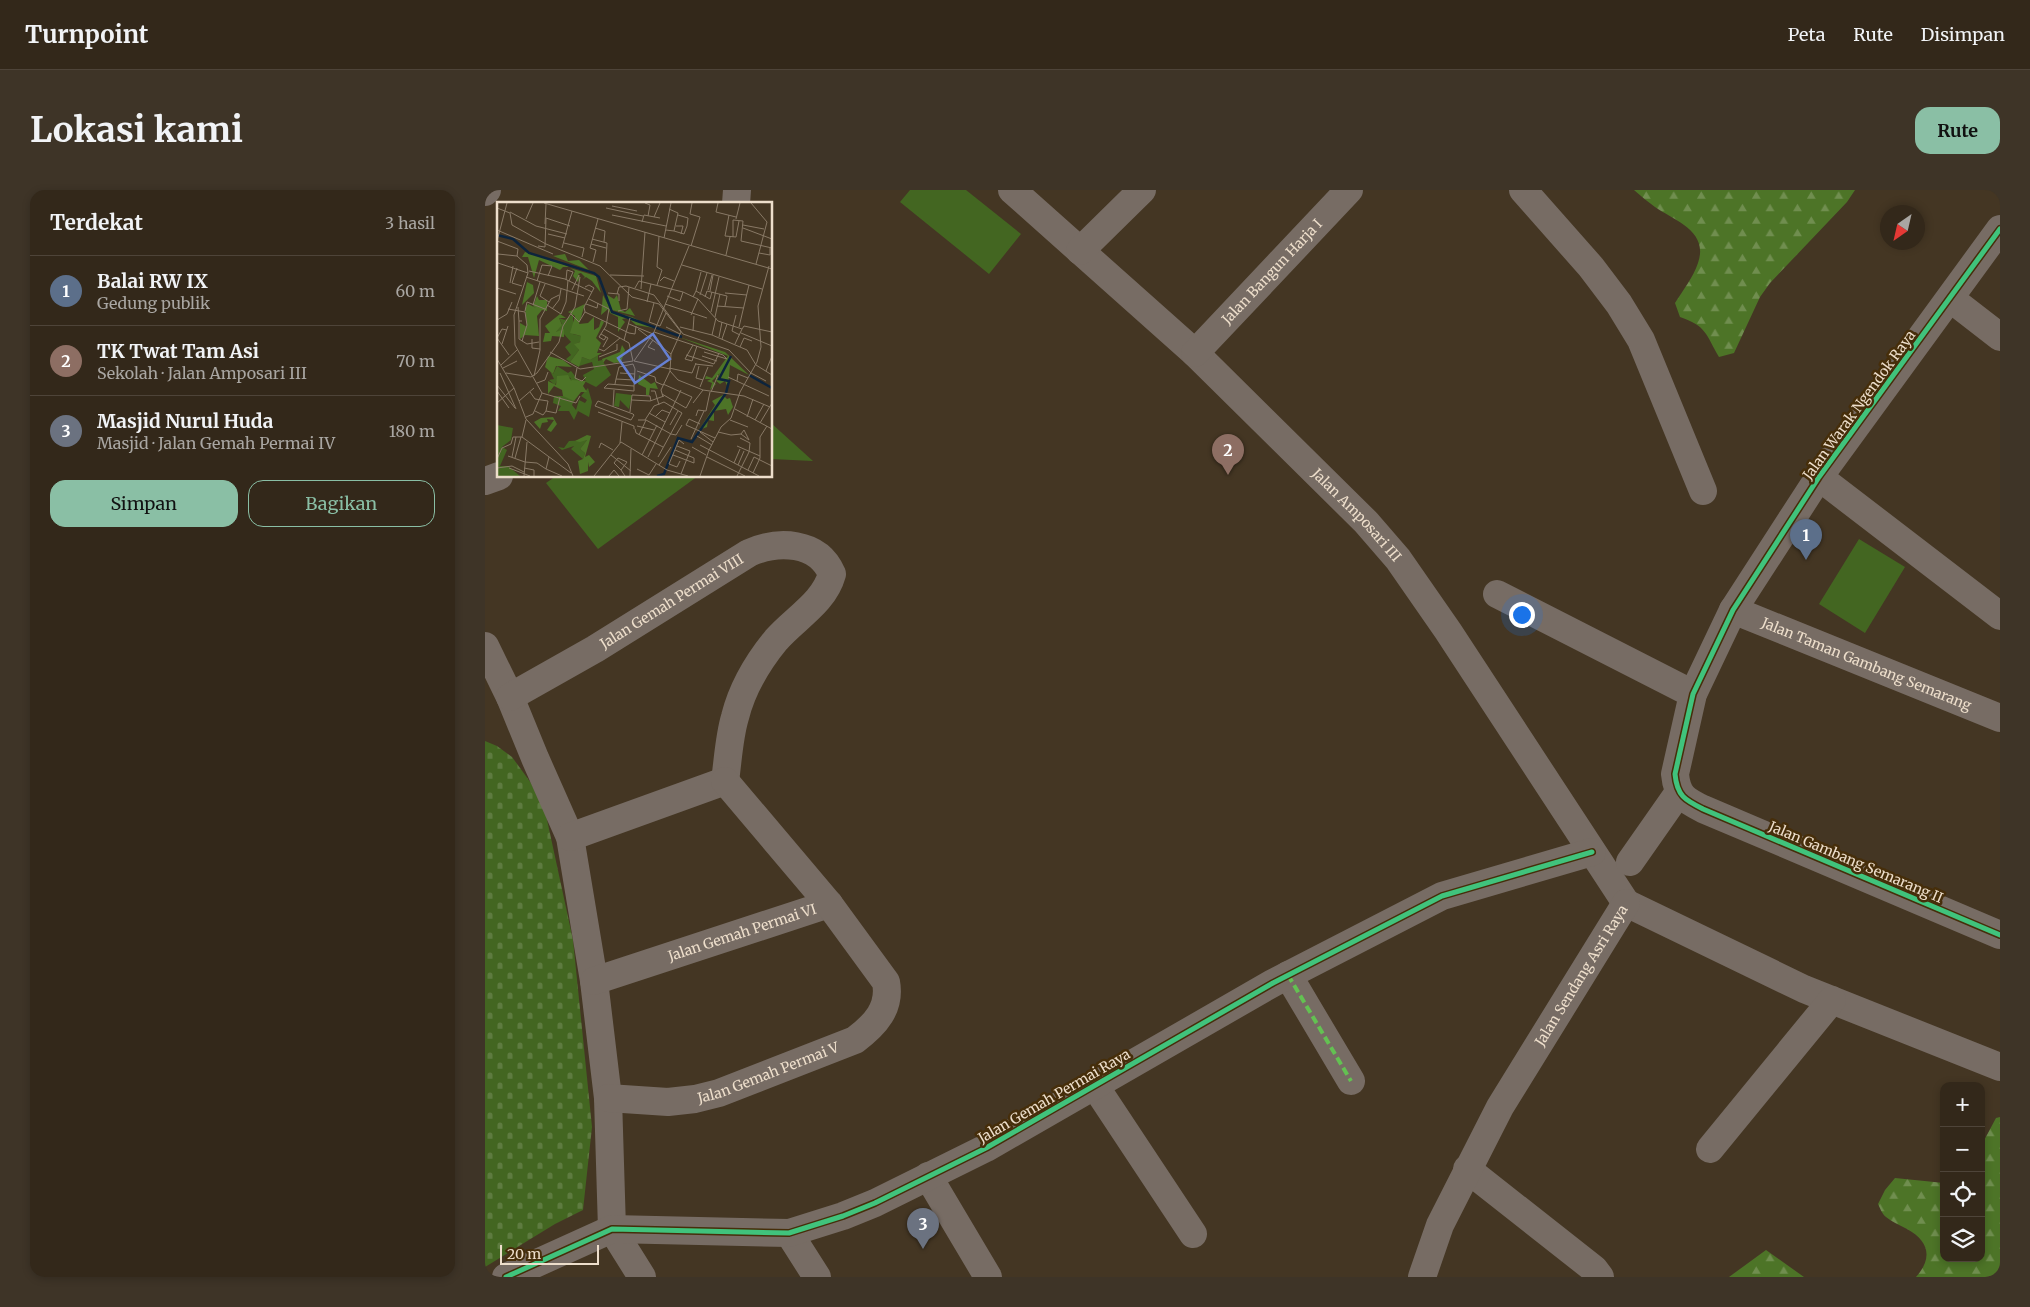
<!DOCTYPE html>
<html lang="id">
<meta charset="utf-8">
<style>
:root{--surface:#33281a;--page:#3e3427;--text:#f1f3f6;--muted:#a9a6a2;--line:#4e4439;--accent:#8abfa5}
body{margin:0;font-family:Merriweather,serif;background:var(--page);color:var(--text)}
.controls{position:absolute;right:15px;bottom:15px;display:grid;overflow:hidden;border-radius:10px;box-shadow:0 2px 8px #0003}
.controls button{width:45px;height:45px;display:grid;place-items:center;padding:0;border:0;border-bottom:1px solid var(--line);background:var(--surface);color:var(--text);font:25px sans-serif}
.compass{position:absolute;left:1395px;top:15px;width:45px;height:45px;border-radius:50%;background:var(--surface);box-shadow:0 2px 8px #0003;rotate:214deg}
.scale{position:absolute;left:15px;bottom:12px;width:99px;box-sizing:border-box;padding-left:5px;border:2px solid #eddecb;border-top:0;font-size:14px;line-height:18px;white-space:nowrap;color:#eddecb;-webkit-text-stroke:4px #462e0a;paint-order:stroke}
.you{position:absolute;left:1036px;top:424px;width:18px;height:18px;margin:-12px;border:4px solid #fff;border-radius:50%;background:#1a73e8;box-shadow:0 0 0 8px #1a73e833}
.badge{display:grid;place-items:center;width:32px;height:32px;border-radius:50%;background:var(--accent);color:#fff;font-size:16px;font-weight:700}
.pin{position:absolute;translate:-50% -41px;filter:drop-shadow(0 1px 2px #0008)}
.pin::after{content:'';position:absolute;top:26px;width:18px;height:15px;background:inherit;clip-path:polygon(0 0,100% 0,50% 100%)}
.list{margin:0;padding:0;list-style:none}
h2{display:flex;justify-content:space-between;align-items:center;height:65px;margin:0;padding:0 20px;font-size:21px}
h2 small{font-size:16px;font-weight:400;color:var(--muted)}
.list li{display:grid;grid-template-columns:32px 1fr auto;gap:15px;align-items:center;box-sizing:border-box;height:70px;padding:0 20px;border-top:1px solid var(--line)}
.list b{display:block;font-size:19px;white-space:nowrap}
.list p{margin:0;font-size:16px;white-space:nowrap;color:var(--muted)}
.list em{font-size:16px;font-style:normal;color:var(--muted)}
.actions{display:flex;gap:10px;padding:15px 20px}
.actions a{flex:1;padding:11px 0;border:1px solid var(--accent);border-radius:15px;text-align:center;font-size:18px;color:var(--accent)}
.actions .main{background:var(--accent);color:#111}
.icon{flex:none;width:28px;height:28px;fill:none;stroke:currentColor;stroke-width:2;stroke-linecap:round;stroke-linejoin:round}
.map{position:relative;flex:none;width:1515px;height:1087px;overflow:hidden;border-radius:15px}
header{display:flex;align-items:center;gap:30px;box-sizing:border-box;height:70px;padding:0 25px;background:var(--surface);border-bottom:1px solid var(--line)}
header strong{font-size:24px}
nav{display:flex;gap:28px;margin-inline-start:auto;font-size:18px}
.intro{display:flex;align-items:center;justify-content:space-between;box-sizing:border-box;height:120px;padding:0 30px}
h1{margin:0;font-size:35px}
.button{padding:12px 22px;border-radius:15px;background:var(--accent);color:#111;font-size:18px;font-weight:700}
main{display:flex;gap:30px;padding:0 30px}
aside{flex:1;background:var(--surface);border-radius:15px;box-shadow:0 2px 8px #0003}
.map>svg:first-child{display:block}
.grass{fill:#436621}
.forest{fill:url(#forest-firs)}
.cemetery{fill:url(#cemetery-stones)}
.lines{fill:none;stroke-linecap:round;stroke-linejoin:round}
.street{stroke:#776c64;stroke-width:28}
.quiet{stroke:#63c152;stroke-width:4;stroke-dasharray:8 4;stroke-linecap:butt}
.cycleway-casing{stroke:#462e0a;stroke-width:8}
.cycleway{stroke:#40c37c;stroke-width:5}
.labels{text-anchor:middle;stroke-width:5;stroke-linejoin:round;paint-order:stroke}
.street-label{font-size:14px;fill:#eddecb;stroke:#462e0a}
.inset-river{fill:none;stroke:#0d243c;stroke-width:2.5}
.inset-road{fill:none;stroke:#887966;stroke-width:1}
.view{fill:#6680d3;fill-opacity:0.15;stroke:#6680d3;stroke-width:2.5}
.inset-edge{fill:none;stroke:#eddecb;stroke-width:2.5}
</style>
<header>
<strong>Turnpoint</strong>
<nav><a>Peta</a><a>Rute</a><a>Disimpan</a></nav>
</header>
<div class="intro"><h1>Lokasi kami</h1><a class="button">Rute</a></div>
<main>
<aside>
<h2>Terdekat<small>3 hasil</small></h2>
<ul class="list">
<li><span class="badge" style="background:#5c6f8a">1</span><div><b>Balai RW IX</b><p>Gedung publik</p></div><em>60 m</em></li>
<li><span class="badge" style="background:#8d6e63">2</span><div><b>TK Twat Tam Asi</b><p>Sekolah · Jalan Amposari III</p></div><em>70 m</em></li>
<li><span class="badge" style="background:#6b7280">3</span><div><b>Masjid Nurul Huda</b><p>Masjid · Jalan Gemah Permai IV</p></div><em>180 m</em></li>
</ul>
<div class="actions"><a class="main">Simpan</a><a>Bagikan</a></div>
</aside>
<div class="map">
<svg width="1515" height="1087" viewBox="0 0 1515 1087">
<defs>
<pattern id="forest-firs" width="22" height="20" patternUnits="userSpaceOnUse" patternTransform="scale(1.25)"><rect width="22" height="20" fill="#4d7427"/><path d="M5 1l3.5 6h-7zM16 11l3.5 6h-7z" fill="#708e4f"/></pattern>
<pattern id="cemetery-stones" width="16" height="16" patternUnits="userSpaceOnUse" patternTransform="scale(1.25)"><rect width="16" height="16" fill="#436621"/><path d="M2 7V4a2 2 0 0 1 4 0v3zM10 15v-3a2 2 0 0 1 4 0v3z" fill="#5e7b40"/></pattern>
</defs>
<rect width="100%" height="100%" fill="#443623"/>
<path class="grass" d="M425,0H481L536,44L504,84L415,12Z
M286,233L328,271L286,269Z
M71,286H213L113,359L61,293Z
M1374,349L1420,377L1380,443L1334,414Z"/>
<path class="forest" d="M1149,0H1370L1362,12L1285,93L1275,107L1249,163L1234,167C1221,145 1222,136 1195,127L1190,113C1198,100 1208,88 1213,73C1224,41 1190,31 1170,17C1163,12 1156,6 1149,0Z
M1515,927V1087H1431C1448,1068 1444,1051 1422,1039C1415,1035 1407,1032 1401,1027C1397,1024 1395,1018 1393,1014L1400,1000L1410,988L1459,993V1068H1496V956L1511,928Z
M1281,1060L1319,1087H1244Z"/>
<path class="cemetery" d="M0,551L12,556L27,567L46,593L61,625L88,750L107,937L98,1020L70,1034L0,1077Z"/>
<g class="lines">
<g class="street">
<path id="s1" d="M527,0L710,163L881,332L913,369L963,441L1141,713"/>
<path d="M1038,0L1106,77L1134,114L1156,150L1218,301"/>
<path d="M0,2L2,0"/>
<path d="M251,14L252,0"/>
<path d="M1515,39L1334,287L1248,420L1208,504L1190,584C1192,606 1200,610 1218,619L1515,745"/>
<path d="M595,61L657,0"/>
<path d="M1466,109L1515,147"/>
<path id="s2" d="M710,163L864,0"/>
<path d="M1334,287L1515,426"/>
<path d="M0,291L14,286"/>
<path d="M1012,404L1208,504"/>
<path id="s3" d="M1248,420L1515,528"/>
<path d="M0,456L25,507L50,568L85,647L109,791L123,908L127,1039L157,1087"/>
<path id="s4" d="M25,507L110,459L264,363C293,350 333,351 347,384C339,413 310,428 291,450C273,472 257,499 250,527C244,547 243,570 240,591"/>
<path d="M85,647L240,591"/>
<path d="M1145,672L1194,602"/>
<path d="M1141,713L1319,799L1515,877"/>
<path d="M803,785L866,891"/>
<path id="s5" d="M109,791L344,714"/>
<path d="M610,896L708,1044"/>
<path id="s6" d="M123,908L183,912L210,909L234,903L370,850C390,835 406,818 401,792L344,714L240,591"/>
<path d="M1225,959L1347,810"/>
<path d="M982,979L1109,1079L1115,1087"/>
<path d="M443,986L503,1087"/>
<path d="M304,1043L332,1087"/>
<path d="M21,1087L127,1039L304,1043L358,1026L390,1013L501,958L788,793L957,706L1107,662"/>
<path id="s7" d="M937,1087L955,1035L1015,917L1141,713"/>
</g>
<path class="quiet" d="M803,785L866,891"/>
<defs>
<path id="cycleway" d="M1515,39L1334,287L1248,420L1208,504L1190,584C1192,606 1200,610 1218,619L1515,745
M21,1087L127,1039L304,1043L358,1026L390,1013L501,958L788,793L957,706L1107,662"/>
</defs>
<use href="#cycleway" class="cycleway-casing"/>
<use href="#cycleway" class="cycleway"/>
</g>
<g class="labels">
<g class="street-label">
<text dy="5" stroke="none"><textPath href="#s2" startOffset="112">Jalan Bangun Harja I</textPath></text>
<text transform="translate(1374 215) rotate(-54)" y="5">Jalan Warak Ngendok Raya</text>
<text dy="5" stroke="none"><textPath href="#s1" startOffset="474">Jalan Amposari III</textPath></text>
<text dy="5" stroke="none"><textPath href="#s4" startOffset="188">Jalan Gemah Permai VIII</textPath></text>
<text dy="5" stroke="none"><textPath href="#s3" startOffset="144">Jalan Taman Gambang Semarang</textPath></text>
<text transform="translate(1371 672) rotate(23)" y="5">Jalan Gambang Semarang II</text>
<text dy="5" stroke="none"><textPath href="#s5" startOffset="156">Jalan Gemah Permai VI</textPath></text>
<text dy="5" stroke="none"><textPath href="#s7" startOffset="342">Jalan Sendang Asri Raya</textPath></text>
<text dy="5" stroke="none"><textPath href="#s6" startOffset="165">Jalan Gemah Permai V</textPath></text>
<text transform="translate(569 906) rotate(-30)" y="5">Jalan Gemah Permai Raya</text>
</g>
</g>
<g transform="translate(12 12)">
<rect width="275" height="275" fill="#443623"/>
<path d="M76,112V132L84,134L85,139L78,142L82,148L73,160L69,157L74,153L68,145L74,140L66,131L59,130L65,122L62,116L68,118ZM101,153V159L105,158L114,173L99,185L89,180L86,173L97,167L95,160L82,164L81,161L85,155L93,158ZM60,164L71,171L74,169L82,179L69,183L74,176L62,174L58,183L52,178L57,177L53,169L56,172ZM91,186L95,200L92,215L81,209L77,218L72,209H61L64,204L56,201L57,194H70L77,199L75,203L79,208L82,198L88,201L90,198L84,194ZM119,191L135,193L132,207L123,198L122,205L117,204ZM90,238L83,247L88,251L86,257L74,247L77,244L65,248L61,245L67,246L72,239Z" fill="#436621"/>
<path d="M28,50L57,58L72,65H66L63,68L42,58L37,76L31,55H25ZM68,52L71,59L82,58L92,68L56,54ZM73,66L99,74L104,91L95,79L89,75L85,78L88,75L84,71L81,72L83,74L81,80L76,74L78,69ZM30,80L36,83L37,91L25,103ZM107,91L117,97L120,93L124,108L128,110L133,106L138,114L115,108ZM106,93L115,110L135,115L157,126L139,123L131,116L125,117L128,120L121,130V115L113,111L111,107L104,113ZM40,94L42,98H50V109L45,108L40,114L42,134L28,133L23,137V121L30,125L28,107L31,102L39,106L36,104ZM88,102L82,122L91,121L97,115V128L102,125L104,118L107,120L99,136L104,141L100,151H105L93,158L85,155L82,165L73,160L82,148L77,142L83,140L84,134L73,131L78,114L71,110ZM63,112L69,116H62L65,123L59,130L67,127V135L55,134L54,139L46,140L48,131H53L48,124ZM182,135L228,150L252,173L233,163L231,186L228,179L223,182L219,179L223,171L215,179L219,182L213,188L215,181L210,179L214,177H208L209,174L215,176L231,154ZM125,143L128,148L124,160L117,161L109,157L106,161L105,157L123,150ZM51,154L66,158L75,165L59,164L56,172L48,165ZM71,173L74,179L69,183L75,178L89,179L86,184L90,190H84L77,199L66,194L65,188L57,184L51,192V179L59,183L60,174ZM142,173L154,182L158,180L161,187L153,186L152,193H149V186L141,182ZM226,193L230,197L233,196L236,205L231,213L229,207L217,209V219L211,218L210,225L202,228L218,203L215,199ZM56,215L60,222L54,230L50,228L57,218L50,217L51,220L45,221L43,227L37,220L44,216ZM90,233L94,234L88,255L92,253L98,260L92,265L91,260V269L83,272L81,259L86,257L88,251L83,247L90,238L83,240L78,239Z" fill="#4d7427"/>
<path d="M0,223L16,226L14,238L5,245L10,248L3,264H11L23,274H0Z" fill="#436621"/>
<path class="inset-river" d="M0,33L16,37L32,51L97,71L102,75L115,110L185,135M252,173L275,186M160,274L167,272L181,236L195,240L229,191L232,179L222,177L234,154"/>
<path class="inset-road" d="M47,1L275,67M148,1L153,3L151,14M221,1L219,10L239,15M254,1L270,20L259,62M115,4L140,9M0,6L13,11L15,23L49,42L103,64L135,95L162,102L184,130M109,6L146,14M13,10L39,24L70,32M115,13L169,24M232,13L228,34L239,35L242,19M157,15L163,1M29,17L36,1M239,17L243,1M145,20L147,13L163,16M48,22L49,2M246,23L267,27M179,24H186L184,32M98,26L108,29L107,40M246,26L275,37M0,28L56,52M169,28L177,29L181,11L172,7M177,29L187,32L190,24L191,16L181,13M51,32L68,36M236,35V18L246,19L244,39L275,46M167,36L174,1M95,37L110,41L109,60M0,39L21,47L20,54M67,41L87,46L85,55M94,42L109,46M41,44L48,45L49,16L73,24M194,44L203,15L193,12L195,1M65,46L75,9M262,51L273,53V46M1,52L20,54L30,63L31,71L17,113L18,143L45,191M229,53L233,35M96,60L99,48L93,46L101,17M1,61L31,71M185,63L265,87M20,66L15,81L25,84M32,69L68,77L95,90M113,73L147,74M29,75L87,94M69,78L70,68L76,70L72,79M0,79V39L10,1M40,79L45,63L55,64L51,74M163,79L167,75L177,79M13,81L16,64M48,82L43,94L52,100M160,83L165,68L160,65L162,34M88,85L92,83L97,86L87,105L88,110L132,131L138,132L139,124M0,86L19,92M138,86L142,79L186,90L201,97L221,119L245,127L247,124L275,130M144,87L148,30M75,88L82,73M211,88L215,73M199,89L204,70M213,89L216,73M111,91L122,92V99M228,91L250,93M120,92L122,85L129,84L157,93L186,132L232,148L254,171L269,179M203,93L210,71M170,94L183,99L186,90M196,95L199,89L213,97L215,90M208,95L210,89L230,94L228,104M92,97L112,107L109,124L102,135L107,138L109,135M150,100L154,82M157,101L152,120L163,124L169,111M89,102L100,106L101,101M168,102L210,116M36,103L43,80M50,103L64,112L69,100L71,78M220,104L247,106M21,105L22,119H25M11,107L28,110L30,123L25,139M55,107L62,98L64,87M28,109L30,100L48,107M121,109L130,107L132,85M214,110L222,75M74,112L82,120L88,110M194,113L201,97M239,113L235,129L243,133M218,115L223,92M0,118L10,112L15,100M22,119V137L30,142L42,140M132,122L156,132M169,125L183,132M183,125L215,133L250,148L259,163L275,173M242,125L252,83M107,127L132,141L136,159M141,127L174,152M196,129L197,114M157,130L226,153L230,157M244,131L275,144M104,132L111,136L106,145M215,133L219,116M222,135L225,120M0,136L12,153M0,136L5,127L10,128M35,137V146L43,147M225,137L230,122M127,138L133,116M156,138L151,145L158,148M5,142L11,124M238,142L245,127M196,143L188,157L195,159L200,144M243,145L247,136L255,139M102,147L107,149L123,136M53,150L83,167L136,159M207,150L230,157M189,153L217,162L222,151M205,154L220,159M102,155L120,148V142M0,157L17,186L29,217L71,262L76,274M137,159L157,130L192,44M137,159L173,167M198,162L216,164M4,163L20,148M202,164L199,176L206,178M6,166L20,159M80,166L78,176L85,179L89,175M172,166L195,171L199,161M140,169L158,175L159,180L166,183M173,169L181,178L206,188L247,194L273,205M269,169L275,154M3,171L19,207M9,171L34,175L40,171L62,140L66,124L78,105L83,75M123,171L138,172M37,174L43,148V117L54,97L62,93M231,175L272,194M119,177L122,165L136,162L138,167L137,184V189L107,186L111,182L137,184M240,179L241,172L251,176M40,181L48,178L51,170M118,182L119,177L137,178M0,183L18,206M203,185L211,165M0,189L12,206M154,189H158L162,203M33,190L38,197L51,199L49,209M214,190L221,173M45,191L79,201L83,194M165,192L189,206L195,195L166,182M166,195L164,188L173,169L174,152L184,130M135,198L153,199L167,194M22,199L37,186M101,199L136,212L137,213L134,218L98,204ZM0,201L17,186M196,201L206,188M116,205L117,188M238,207L275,227M38,209L46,213L49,209L59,211L63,195M101,210L137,224V227M133,210L135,193L153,194L154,199M152,211L168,220M199,214L201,208L209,209L213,190M29,215L36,212L45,191M158,215L165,208L173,211M250,215L256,197M141,218H149L174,232M148,218L157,204L167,200L185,211L161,255M233,218L251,225M258,218L267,202M263,221L275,201M203,222L192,217L189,223L218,236M173,223L181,209M140,224L157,228M138,227L139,231L166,245M203,230L216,240M221,230L234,233L244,232L247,228L252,238L244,232M174,232L179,233L185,223M142,233L149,218M200,234L215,243M25,235L74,271M25,235L29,218M194,237L207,209M123,241L125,220M203,243L262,274M180,244L193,249L184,272M240,244L263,254M195,245L209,253M102,246L104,241L116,248M114,253L134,269M145,253L160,223M176,253L197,261V256L178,248M11,254L28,260M15,255L19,235M52,255L49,267L65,274M151,255L184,188M210,255L248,274M18,256L24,235M0,257L5,246L14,242L16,235H25M183,259L180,265L172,262L182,238L187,242M28,260L40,261L49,267M237,261L243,247M162,263L174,245M241,263L247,249M0,266L15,264L27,270M12,266L33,274M27,266L37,268V274M140,267L152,273L159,262M124,268L117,261L121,256L130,260L124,268L128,274M251,268L257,255L275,264M256,271L263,256V235L270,224M27,274L30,240M97,274L124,240L170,268L191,274M112,274L117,268L122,274M133,274L134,247M203,274L212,248L224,225L234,216L243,190L260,160L264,145L261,104L272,64M240,274L252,250L253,241L243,236"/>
<path class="view" d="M156,132L173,157L138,181L121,156Z"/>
<rect width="275" height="275" class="inset-edge"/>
</g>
</svg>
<div class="controls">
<button>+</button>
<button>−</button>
<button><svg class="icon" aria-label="locate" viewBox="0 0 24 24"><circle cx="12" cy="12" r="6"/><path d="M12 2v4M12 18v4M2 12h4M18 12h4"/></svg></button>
<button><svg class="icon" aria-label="layers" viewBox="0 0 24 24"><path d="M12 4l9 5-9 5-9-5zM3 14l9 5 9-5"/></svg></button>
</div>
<svg class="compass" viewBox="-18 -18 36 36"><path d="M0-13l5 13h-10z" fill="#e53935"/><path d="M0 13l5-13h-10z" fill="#a9a6a2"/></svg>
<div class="scale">20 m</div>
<div class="you"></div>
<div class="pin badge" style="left:1321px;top:370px;background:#5c6f8a">1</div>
<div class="pin badge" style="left:743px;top:285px;background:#8d6e63">2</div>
<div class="pin badge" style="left:438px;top:1059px;background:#6b7280">3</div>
</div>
</main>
